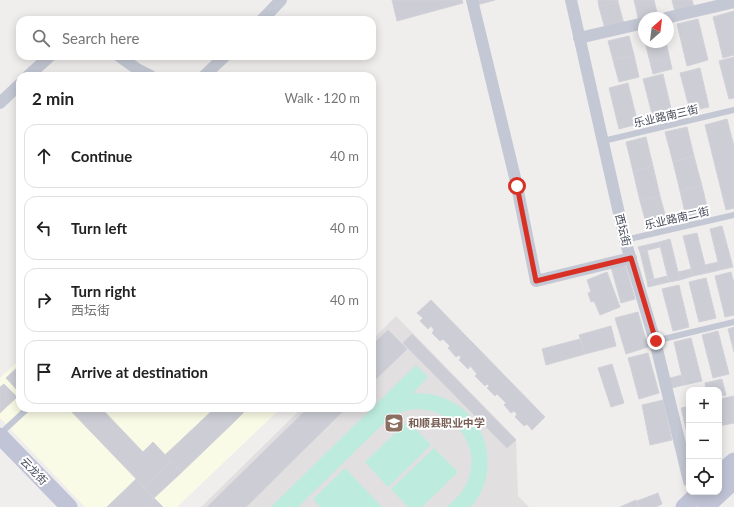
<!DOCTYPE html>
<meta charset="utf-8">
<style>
:root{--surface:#fff;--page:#f2f2f2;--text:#222;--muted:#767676;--line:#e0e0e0}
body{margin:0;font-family:Lato,"Noto Sans SC",sans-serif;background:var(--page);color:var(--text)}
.controls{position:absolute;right:12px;bottom:12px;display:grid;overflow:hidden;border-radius:8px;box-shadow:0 2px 10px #0003}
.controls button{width:36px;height:36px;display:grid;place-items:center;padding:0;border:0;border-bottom:1px solid var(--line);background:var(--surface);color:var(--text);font:20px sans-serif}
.compass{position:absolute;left:638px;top:12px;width:36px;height:36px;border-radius:50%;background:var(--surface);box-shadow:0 2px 10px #0003;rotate:28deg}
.stop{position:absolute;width:12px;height:12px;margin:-9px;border:3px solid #d93025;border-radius:50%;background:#fff}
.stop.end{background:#d93025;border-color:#fff;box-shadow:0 1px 4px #0008}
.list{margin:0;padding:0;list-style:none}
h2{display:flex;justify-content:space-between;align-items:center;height:52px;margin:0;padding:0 16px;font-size:17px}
h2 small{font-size:13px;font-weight:400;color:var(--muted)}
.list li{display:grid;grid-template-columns:26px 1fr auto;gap:12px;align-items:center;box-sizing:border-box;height:64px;margin:0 8px 8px;padding:0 8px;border:1px solid var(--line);border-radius:12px}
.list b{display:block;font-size:15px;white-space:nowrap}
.list p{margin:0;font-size:13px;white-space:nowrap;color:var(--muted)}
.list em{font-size:13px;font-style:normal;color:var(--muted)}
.icon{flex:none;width:22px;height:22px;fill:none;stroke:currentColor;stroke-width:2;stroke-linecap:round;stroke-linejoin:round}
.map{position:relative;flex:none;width:734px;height:507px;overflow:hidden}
.search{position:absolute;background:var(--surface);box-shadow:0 2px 10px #0003;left:16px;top:16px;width:360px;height:44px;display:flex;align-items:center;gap:10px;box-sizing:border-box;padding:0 14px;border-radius:12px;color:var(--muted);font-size:15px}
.panel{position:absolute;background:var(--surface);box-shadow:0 2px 10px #0003;left:16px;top:72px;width:360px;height:340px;border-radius:12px}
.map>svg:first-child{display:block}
.commercial{fill:#fafbe6}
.education{fill:#e1dfdf}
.garden{fill:#bdecde}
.building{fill:#cdced5;stroke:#d2d1d9}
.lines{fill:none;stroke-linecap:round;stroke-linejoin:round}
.lane{stroke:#c4c8d4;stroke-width:6}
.street{stroke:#c4c8d4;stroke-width:12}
.secondary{stroke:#c1c4d6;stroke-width:17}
.route{stroke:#d93025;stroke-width:5}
.labels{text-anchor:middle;stroke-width:4;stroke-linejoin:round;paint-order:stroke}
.street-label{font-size:11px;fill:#464a5a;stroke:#fff}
.education-label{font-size:11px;font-weight:bold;fill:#785e54;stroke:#fff;text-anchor:start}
</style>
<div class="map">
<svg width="734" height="507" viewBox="0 0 734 507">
<rect width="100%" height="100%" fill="#f0eeed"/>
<path class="commercial" d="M20,359V408H281L177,507H85L0,418V378Z"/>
<path class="education" d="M396,316L516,439L518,496L529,507H201L302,408H372V340Z"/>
<path class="garden" d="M416,365L428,377L413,393C428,393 441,395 454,403C491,424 499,476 471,507H447C455,500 462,493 467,483C485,444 447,400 405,411C398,413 392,417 386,421L298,507H271Z
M408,421L431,445L388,487L365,462Z
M434,448L458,472L422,507H408L391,489Z
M345,468L382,507H320L313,499Z"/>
<path class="building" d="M392,0H462L463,3L397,21Z
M476,0H495L477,5Z
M598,0H618V2L599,7Z
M634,0H654L658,17L644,18L639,22Z
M672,0H692L694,7L675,12Z
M618,2L624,24L605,29L599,7Z
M734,11V55L723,58L713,17Z
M698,19L708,60L687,66L677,24Z
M629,36L634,55L613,60L608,41Z
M645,42H666L672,69L653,74Z
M634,55L639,77L619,82L613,60Z
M734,57V98L729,99L719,61Z
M700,68L709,107L690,111L680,73Z
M663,74L673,117L654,122L643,79Z
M628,83L638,124L619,129L609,88Z
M727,119L734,146V208L726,210L705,125Z
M687,127L694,156L673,162L665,132Z
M646,137L653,166L633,171L626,142Z
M694,156L702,186L680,191L673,162Z
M653,166L660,196L640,201L633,171Z
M702,186L709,215L687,221L680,191Z
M660,196L668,225L648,230L640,201Z
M722,226L733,267L720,270L710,229Z
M697,233L707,273L693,276L683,236Z
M670,239L680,280L669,282L659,242Z
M659,242L660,247L640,252L638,247Z
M647,250L654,279L647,281L640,252Z
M718,262L720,270L707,273L705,265Z
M625,263L635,299L621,303L611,267Z
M691,269L693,276L680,280L678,272Z
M607,272L620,307L600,315L594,301L591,302L588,293L591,292L587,280Z
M731,272L734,283V315L725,317L715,276Z
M667,276L669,282L648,287L647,281Z
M706,278L716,318L699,322L689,282Z
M679,285L689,327L673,331L662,289Z
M431,300L545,417L532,430L527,424L524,426L515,417L517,414L514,411L511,413L504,405L506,403L497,394L495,396L487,388L489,386L487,384L485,386L475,376L477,374L470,366L468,369L459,360L461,358L459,355L456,357L448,348L450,346L443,339L440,341L432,333L434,330L431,326L428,329L420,321L423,318L417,313Z
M638,312L648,347L626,354L615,318Z
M611,326L616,346L585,354L579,335Z
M734,327V352L728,329Z
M388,330L407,349L372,383V345Z
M718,331L729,374L713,378L702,335Z
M412,334L516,440L507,448L403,343Z
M691,338L702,381L684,385L674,342Z
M580,339L585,354L546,365L542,349Z
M648,353L659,393L639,399L628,358Z
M612,364L624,403L611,407L598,368Z
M20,365V393L6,378Z
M682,375L684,385L672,388L670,378Z
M722,379L726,395L719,396V390H706L705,383Z
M4,384L17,397L0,413V387Z
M734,396V423L719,426V399Z
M663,400L672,440L650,445L642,405Z
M689,406V433H687L681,408Z
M68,408H101L143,452L153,442L171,461L144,487Z
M215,408H218L233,423L182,472L165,455Z
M218,408H242L245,411L233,423Z
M308,408H346L246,507H207Z
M171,461L182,472L154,498L144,487Z
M136,479L154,498L145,507H107Z
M658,493L662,504L656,507H639L637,501Z
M154,498L163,507H145Z
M636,500L639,507H620Z"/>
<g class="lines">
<path class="lane" d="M603,141L734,110
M625,240L734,215
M655,341L734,322
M0,434L28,408"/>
<path class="street" d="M472,0L517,186L536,281L631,258
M571,0L625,240L655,341L689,481
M666,18L734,2
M262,20L281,0
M579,38L644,23
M119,56L137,69L151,76
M28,76L50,56
M204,76L225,56
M0,103L20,84"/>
<path class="secondary" d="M0,436L69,507
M719,474L734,461
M684,507L700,492
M706,507L734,481"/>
</g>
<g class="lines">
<path class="route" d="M517,186L536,281L631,258L656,341"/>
</g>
<defs>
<symbol id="school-square" viewBox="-11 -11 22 22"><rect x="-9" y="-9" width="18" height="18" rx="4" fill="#8d6e63" stroke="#fff"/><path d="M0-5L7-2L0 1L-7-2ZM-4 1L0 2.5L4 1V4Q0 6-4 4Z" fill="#fff"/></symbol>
</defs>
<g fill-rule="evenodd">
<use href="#school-square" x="383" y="412" width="22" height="22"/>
</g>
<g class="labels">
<g class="street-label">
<text transform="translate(666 116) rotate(-13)" y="4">乐业路南三街</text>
<text transform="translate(677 218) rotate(-13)" y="4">乐业路南二街</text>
<text transform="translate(623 230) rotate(76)" y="4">西坛街</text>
<text transform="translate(34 471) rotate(46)" y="4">云龙街</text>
</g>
<g class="education-label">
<text x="408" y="427">和顺县职业中学</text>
</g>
</g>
</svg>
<div class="controls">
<button>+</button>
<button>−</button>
<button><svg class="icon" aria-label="locate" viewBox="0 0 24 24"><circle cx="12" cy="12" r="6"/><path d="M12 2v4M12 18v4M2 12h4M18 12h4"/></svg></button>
</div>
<svg class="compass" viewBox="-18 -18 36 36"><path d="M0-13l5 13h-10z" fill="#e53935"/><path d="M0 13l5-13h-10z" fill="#767676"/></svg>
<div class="stop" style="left:517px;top:186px"></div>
<div class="stop end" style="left:656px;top:341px"></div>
<div class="search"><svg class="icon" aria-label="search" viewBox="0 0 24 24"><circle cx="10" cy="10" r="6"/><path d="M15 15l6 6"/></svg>Search here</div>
<section class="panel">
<h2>2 min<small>Walk · 120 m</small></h2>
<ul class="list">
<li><svg class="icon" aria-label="ahead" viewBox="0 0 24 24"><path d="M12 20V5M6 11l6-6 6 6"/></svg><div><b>Continue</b></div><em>40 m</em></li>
<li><svg class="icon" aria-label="left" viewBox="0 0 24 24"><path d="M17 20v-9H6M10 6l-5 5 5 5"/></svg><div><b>Turn left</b></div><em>40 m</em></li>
<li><svg class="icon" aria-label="right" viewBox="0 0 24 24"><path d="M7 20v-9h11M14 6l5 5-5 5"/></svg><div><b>Turn right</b><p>西坛街</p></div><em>40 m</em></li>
<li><svg class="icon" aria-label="arrive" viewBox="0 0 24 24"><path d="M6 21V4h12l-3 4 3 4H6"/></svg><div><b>Arrive at destination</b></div></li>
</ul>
</section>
</div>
